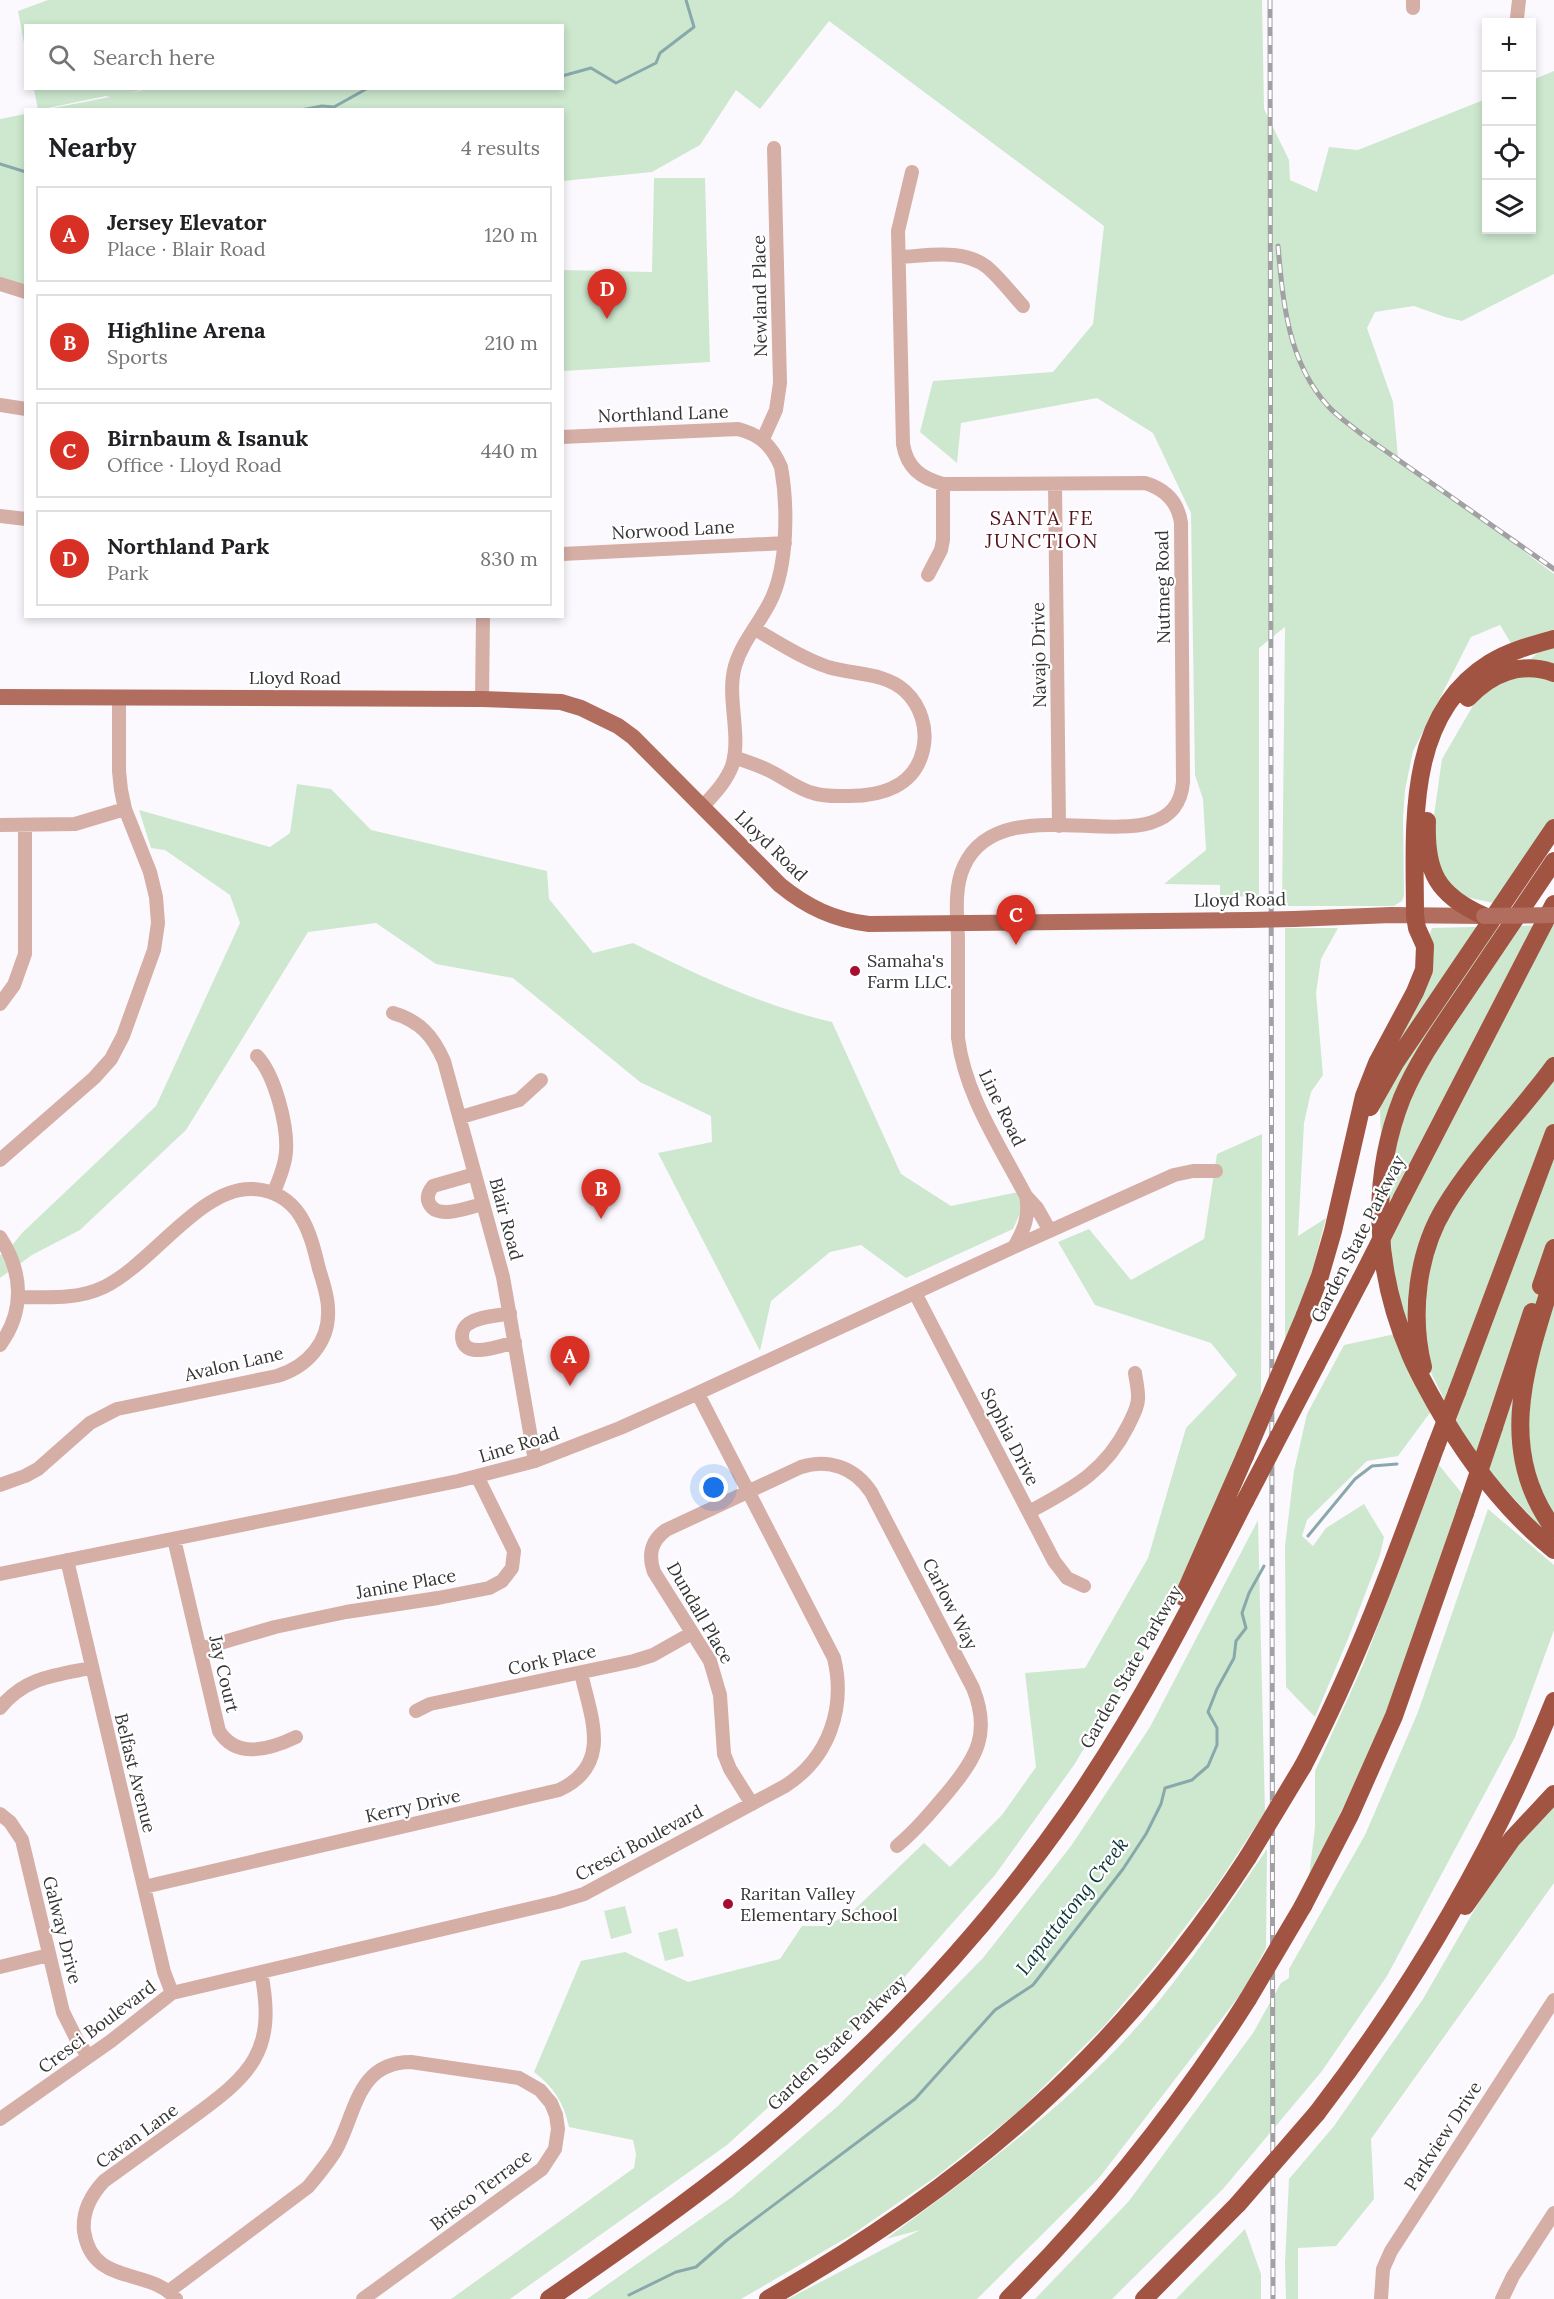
<!DOCTYPE html>
<meta charset="utf-8">
<style>
:root{--surface:#fff;--page:#f2f2f2;--text:#202124;--muted:#757577;--line:#e0e0e0;--accent:#d93025}
body{margin:0;font-family:Lora,serif;background:var(--page);color:var(--text)}
.controls{position:absolute;right:18px;top:18px;display:grid;overflow:hidden;border-radius:0px;box-shadow:0 3px 9px #0003}
.controls button{width:54px;height:54px;display:grid;place-items:center;padding:0;border:0;border-bottom:2px solid var(--line);background:var(--surface);color:var(--text);font:30px sans-serif}
.you{position:absolute;left:714px;top:1488px;width:21px;height:21px;margin:-15px;border:4px solid #fff;border-radius:50%;background:#1a73e8;box-shadow:0 0 0 9px #1a73e833}
.badge{display:grid;place-items:center;width:39px;height:39px;border-radius:50%;background:var(--accent);color:#fff;font-size:20px;font-weight:700}
.pin{position:absolute;translate:-50% -50px;filter:drop-shadow(0 2px 3px #0008)}
.pin::after{content:'';position:absolute;top:32px;width:21px;height:18px;background:inherit;clip-path:polygon(0 0,100% 0,50% 100%)}
.list{margin:0;padding:0;list-style:none}
h2{display:flex;justify-content:space-between;align-items:center;height:78px;margin:0;padding:0 24px;font-size:26px}
h2 small{font-size:20px;font-weight:400;color:var(--muted)}
.list li{display:grid;grid-template-columns:39px 1fr auto;gap:18px;align-items:center;box-sizing:border-box;height:96px;margin:0 12px 12px;padding:0 12px;border:2px solid var(--line);border-radius:0px}
.list b{display:block;font-size:22px;white-space:nowrap}
.list p{margin:0;font-size:20px;white-space:nowrap;color:var(--muted)}
.list em{font-size:20px;font-style:normal;color:var(--muted)}
.icon{flex:none;width:33px;height:33px;fill:none;stroke:currentColor;stroke-width:2;stroke-linecap:round;stroke-linejoin:round}
.map{position:relative;flex:none;width:1554px;height:2299px;overflow:hidden}
.search{position:absolute;background:var(--surface);box-shadow:0 3px 9px #0003;left:24px;top:24px;width:540px;height:66px;display:flex;align-items:center;gap:15px;box-sizing:border-box;padding:0 21px;border-radius:0px;color:var(--muted);font-size:22px}
.panel{position:absolute;background:var(--surface);box-shadow:0 3px 9px #0003;left:24px;top:108px;width:540px;height:510px;border-radius:0px}
.map>svg:first-child{display:block}
.green{fill:#cde8ce}
.lines{fill:none;stroke-linecap:round;stroke-linejoin:round}
.stream{stroke:#89a8ab;stroke-width:3}
.minor{stroke:#d5aea5;stroke-width:14}
.major{stroke:#b16d5d;stroke-width:16}
.highway{stroke:#a25443;stroke-width:18}
.rail-casing{stroke:#a1a0a3;stroke-width:5}
.rail{stroke:#fff;stroke-width:3;stroke-dasharray:9;stroke-linecap:butt}
.major-bridge{stroke:#b16d5d;stroke-width:16}
.highway-bridge{stroke:#a25443;stroke-width:18}
.poi-dot{fill:#a70d31;stroke:#fff;stroke-width:2}
.labels{text-anchor:middle;stroke-width:4.5;stroke-linejoin:round;paint-order:stroke}
.street-label{font-size:18px;fill:#353536;stroke:#fff}
.poi-label{font-size:18px;fill:#353536;stroke:#fff;text-anchor:start}
.neighbourhood-label{font-size:20px;letter-spacing:1.5px;fill:#58131c;stroke:#fff}
.water-label{font-size:20px;font-style:italic;fill:#083437;stroke:#fff}
</style>
<div class="map">
<svg width="1554" height="2299" viewBox="0 0 1554 2299">
<rect width="100%" height="100%" fill="#fbf9fe"/>
<path class="green" d="M48,0H1262L1264,109L1289,160L1290,180L1317,192L1329,147L1358,150L1486,99V230H1532V80L1554,71V274L1462,321L1445,317L1414,306L1375,312L1367,328L1393,402L1398,457L1554,574V637L1515,650L1500,625L1471,637L1413,751L1405,790L1403,818L1404,895L1402,901L1394,906H1282L1285,627L1259,648V896L1220,897V885L1164,884L1206,850L1203,799L1195,775L1191,513L1153,433L1097,398L961,423L957,463L920,432L933,381L1053,372L1093,324L1104,226L829,21L760,109L736,90L700,145L652,172L563,181L562,110L48,109L110,97L106,96L38,110L34,89H143L131,93L151,88H562V26H26L25,48L18,11Z
M25,114V286L0,278V119Z
M654,178H705L710,362L563,371V270L652,272Z
M1554,645V824L1493,903L1457,895L1439,876L1431,836L1442,759L1478,697L1514,674L1543,648Z
M297,784L331,789L371,830L547,871L549,899L593,953L633,943C697,975 763,1006 832,1022L901,1174L951,1206L1018,1192L1022,1209L1013,1229L906,1278L861,1245L830,1252L771,1301L760,1351L658,1153L712,1142L711,1116L640,1082L513,978L436,964L376,923L308,932L186,1130L80,1230L32,1255L0,1278V1255L5,1254L22,1233L156,1106L240,923L230,895L165,850L151,848L139,810L270,847L290,833Z
M1554,925V1541L1492,1475L1460,1432L1402,1313L1390,1257L1383,1191L1380,1110L1385,1059L1432,928Z
M1285,928H1338L1321,959L1316,993L1323,1075L1311,1092L1304,1123L1298,1236L1326,1218L1307,1290L1285,1347Z
M1262,1134L1261,1407L1247,1451L1151,1638L1074,1765L995,1875L877,2008L727,2145L510,2299H451L634,2168L636,2154L633,2140L569,2127C564,2103 553,2086 534,2072L581,1961L625,1952L688,1982L780,1959L802,1926H827L854,1910L924,1843L950,1867L1002,1815L1036,1767L1025,1673L1085,1668L1148,1558L1186,1428L1237,1375L1211,1343L1095,1305L1058,1242L1089,1229L1131,1280L1204,1239L1217,1154Z
M1395,1334L1432,1410L1398,1456L1367,1461L1307,1520L1302,1536L1313,1546L1326,1528L1364,1504L1384,1537L1380,1555L1348,1639L1315,1717L1286,1687L1285,1546L1294,1471L1307,1414L1344,1345Z
M1439,1465L1464,1496L1386,1720L1309,1877L1315,1827V1771L1363,1665Z
M1488,1509L1554,1565V1630L1515,1737L1387,1976L1322,2071L1223,2189L1112,2299H1035L1129,2201L1253,2033L1281,1983L1289,1978V1969L1365,1835L1418,1712Z
M1258,1520L1265,1812L1215,1888L1159,1961L1105,2025L1019,2111L937,2176L850,2236L741,2299H587L732,2197L838,2106L983,1958L1071,1846L1150,1727Z
M1554,1806V1883L1371,2139L1374,2199L1336,2246L1298,2248V2299H1286L1285,2263L1289,2179L1334,2126L1423,1999L1509,1850Z
M1267,1849L1266,1948L1243,1991L1099,2178L977,2299H788L920,2230L886,2239C976,2172 1069,2105 1143,2020C1189,1967 1227,1907 1267,1849Z
M625,1906L632,1933L611,1939L604,1911Z
M677,1928L684,1956L665,1961L658,1933Z
M1245,2229L1261,2274V2299H1176Z"/>
<g class="lines">
<path class="stream" d="M562,76L591,68L616,83L656,63L660,53L694,27L686,0
M301,110L322,106L334,107L368,88
M0,164L26,172
M1308,1536L1355,1479L1372,1466L1397,1464
M629,2295L676,2272L696,2267L727,2240L915,2099L995,2010L1033,1985L1123,1869L1146,1834L1161,1804L1165,1788L1192,1780L1208,1766L1217,1745V1728L1208,1712L1217,1689L1234,1658L1236,1641L1246,1628L1242,1613L1249,1593L1264,1566"/>
<path class="minor" d="M1413,8V0
M1517,18L1519,0
M912,172L898,231L903,444C907,468 921,478 943,484L1145,483C1165,489 1178,502 1181,523L1183,782C1175,877 1005,776 964,866C954,887 957,915 958,938C958,971 958,1005 958,1038C965,1095 1000,1146 1026,1196C1030,1216 1024,1230 1014,1247
M899,257C927,256 963,248 987,267C1000,278 1011,293 1023,306
M0,284L26,292
M0,405L26,409
M562,437L738,429C761,435 772,446 781,467C788,506 788,567 770,602C759,624 742,642 735,666C726,698 742,735 732,766C726,782 714,794 703,806
M763,439L776,410L780,383L774,148
M1055,484L1059,826
M0,516L26,519
M562,554L785,543
M928,575L941,550L943,540V484
M482,699L483,616
M734,757C745,761 758,765 768,770C783,777 797,789 813,793C825,797 837,796 849,796C882,796 915,786 923,750C928,729 921,706 905,691C884,672 854,675 828,667C802,658 779,643 755,629
M0,825L75,824L125,809
M0,1004L14,985L25,954V825
M393,1013C420,1021 433,1036 444,1061L503,1277L535,1461
M257,1056C275,1075 288,1126 286,1152C285,1167 279,1179 274,1192
M461,1117L519,1100L541,1080
M0,1160L94,1078L111,1059L123,1036L154,950L158,923L156,897L150,872L125,809L121,790L119,771V697
M475,1174L433,1186C429,1191 426,1197 429,1203C437,1221 469,1207 483,1204
M1026,1196L1037,1208L1050,1231
M0,1237C23,1272 25,1311 0,1345
M915,1293L1054,1561L1067,1578L1084,1586
M510,1313C498,1316 479,1316 468,1324C465,1326 462,1331 462,1336C462,1361 501,1346 515,1342
M0,1485L25,1476L38,1469L90,1423L117,1409L277,1376C307,1367 330,1342 328,1309C328,1296 323,1282 319,1269C310,1231 300,1192 253,1189C201,1186 152,1264 104,1287C77,1300 48,1297 19,1297
M1029,1512C1073,1488 1105,1472 1128,1426C1132,1417 1139,1406 1138,1396C1138,1388 1136,1380 1135,1373
M174,1539L219,1731C237,1760 271,1749 296,1737
M67,1560L164,1972L172,1993
M0,1574L458,1481L535,1461L620,1428L685,1399L1014,1247L1174,1175L1193,1171H1216
M200,1649L275,1627L346,1612L438,1598L489,1588L502,1581L512,1568L514,1551L477,1476
M0,1708C25,1677 55,1675 91,1668
M416,1711L430,1704L634,1661L653,1655L692,1633
M752,1804L730,1769L724,1754L720,1695L710,1661L654,1572C648,1555 651,1541 666,1530L801,1467C829,1458 855,1468 871,1492L973,1688C991,1733 977,1757 948,1792C932,1811 916,1830 897,1846
M0,1814L10,1822L22,1840L63,2012L77,2040L88,2056
M144,1887L559,1790C613,1765 591,1718 581,1673
M0,1967L49,1955
M0,2119L111,2041L172,1993L558,1902L584,1894L785,1786C829,1758 846,1708 834,1658L698,1394
M169,2291L308,2187C318,2175 328,2163 336,2150C356,2113 357,2062 411,2062L519,2078L540,2090L551,2103L556,2115L558,2129L555,2149L542,2169L363,2299
M176,2299C150,2267 92,2287 84,2231C82,2211 91,2195 104,2181C133,2160 161,2140 190,2119C251,2075 277,2052 261,1972
M1381,2299L1383,2269L1391,2251L1554,2000
M1502,2299L1513,2276L1554,2213"/>
<path class="major" d="M0,697L482,699L561,702L581,708L618,726L633,737L780,885C807,907 834,920 869,924L1250,920
M1294,919L1391,915L1484,916"/>
<path class="highway" d="M1468,698C1491,673 1521,661 1554,673
M1427,821C1425,872 1437,895 1484,916
M1554,861C1524,905 1495,949 1465,993C1442,1027 1418,1060 1402,1098C1369,1182 1375,1272 1410,1354C1417,1371 1426,1387 1435,1403C1466,1458 1505,1510 1554,1550
M1370,1107L1395,1063L1554,828
M1402,1198L1554,904
M1554,1275C1527,1362 1494,1448 1554,1529
M1541,1286L1554,1248
M1305,1315L1320,1276L1333,1231L1364,1096L1377,1063L1415,992L1424,970L1425,946L1417,928L1415,916C1415,829 1404,716 1490,663C1509,651 1532,645 1554,639
M1316,1365L1361,1279
M1423,1367C1410,1315 1417,1253 1445,1207C1475,1157 1519,1114 1554,1066
M1457,1392L1554,1133
M1494,1427L1532,1312
M1183,1597L1245,1456
M1303,1766C1357,1663 1396,1555 1436,1446
M1303,1906L1350,1815L1394,1716L1465,1513
M1465,1906L1512,1839L1554,1794
M1317,2113C1413,1988 1495,1848 1554,1701
M549,2299C615,2253 682,2207 745,2156C867,2056 979,1940 1069,1811C1137,1713 1191,1607 1245,1501
M768,2299C968,2185 1122,2051 1248,1857
M1008,2299C1099,2208 1179,2108 1248,1999
M1144,2299L1238,2204"/>
<defs>
<path id="rail" d="M1270,0L1273,2299
M1278,246C1283,303 1288,362 1328,406C1337,416 1349,424 1360,433L1554,569"/>
</defs>
<use href="#rail" class="rail-casing"/>
<use href="#rail" class="rail"/>
<path class="major-bridge" d="M1484,916L1554,915
M1250,920L1294,919"/>
<path class="highway-bridge" d="M1361,1279L1402,1198
M1436,1446L1457,1392
M1245,1456L1305,1315
M1245,1501L1316,1365
M1465,1513L1494,1427
M1248,1857L1303,1766
M1248,1999L1303,1906
M1238,2204L1317,2113"/>
</g>
<g class="poi-dot">
<circle cx="855" cy="971" r="6"/>
<circle cx="728" cy="1904" r="6"/>
</g>
<g class="labels">
<g class="street-label">
<text transform="translate(760 296) rotate(-91)" y="6">Newland Place</text>
<text transform="translate(663 414) rotate(-2)" y="6">Northland Lane</text>
<text transform="translate(673 530) rotate(-3)" y="6">Norwood Lane</text>
<text transform="translate(1163 587) rotate(-91)" y="6">Nutmeg Road</text>
<text transform="translate(1039 655) rotate(-91)" y="6">Navajo Drive</text>
<text x="295" y="684">Lloyd Road</text>
<text transform="translate(771 846) rotate(44)" y="6">Lloyd Road</text>
<text transform="translate(1240 900) rotate(-1)" y="6">Lloyd Road</text>
<text transform="translate(1002 1108) rotate(64)" y="6">Line Road</text>
<text transform="translate(506 1219) rotate(75)" y="6">Blair Road</text>
<text transform="translate(1358 1239) rotate(-63)" y="6">Garden State Parkway</text>
<text transform="translate(234 1364) rotate(-13)" y="6">Avalon Lane</text>
<text transform="translate(1010 1437) rotate(63)" y="6">Sophia Drive</text>
<text transform="translate(519 1445) rotate(-17)" y="6">Line Road</text>
<text transform="translate(406 1584) rotate(-10)" y="6">Janine Place</text>
<text transform="translate(950 1604) rotate(63)" y="6">Carlow Way</text>
<text transform="translate(700 1613) rotate(60)" y="6">Dundall Place</text>
<text transform="translate(552 1660) rotate(-12)" y="6">Cork Place</text>
<text transform="translate(1131 1667) rotate(-60)" y="6">Garden State Parkway</text>
<text transform="translate(224 1674) rotate(77)" y="6">Jay Court</text>
<text transform="translate(135 1773) rotate(76)" y="6">Belfast Avenue</text>
<text transform="translate(413 1806) rotate(-13)" y="6">Kerry Drive</text>
<text transform="translate(639 1843) rotate(-28)" y="6">Cresci Boulevard</text>
<text transform="translate(62 1930) rotate(76)" y="6">Galway Drive</text>
<text transform="translate(97 2027) rotate(-37)" y="6">Cresci Boulevard</text>
<text transform="translate(837 2043) rotate(-44)" y="6">Garden State Parkway</text>
<text transform="translate(137 2136) rotate(-36)" y="6">Cavan Lane</text>
<text transform="translate(1443 2136) rotate(-57)" y="6">Parkview Drive</text>
<text transform="translate(481 2190) rotate(-37)" y="6">Brisco Terrace</text>
</g>
<g class="poi-label">
<text x="867" y="967">Samaha's<tspan x="867" dy="21">Farm LLC.</tspan></text>
<text x="740" y="1900">Raritan Valley<tspan x="740" dy="21">Elementary School</tspan></text>
</g>
<g class="neighbourhood-label">
<text x="1042" y="525">SANTA FE<tspan x="1042" dy="23">JUNCTION</tspan></text>
</g>
<g class="water-label">
<text transform="translate(1072 1906) rotate(-52)" y="7">Lapattatong Creek</text>
</g>
</g>
</svg>
<div class="controls">
<button>+</button>
<button>−</button>
<button><svg class="icon" aria-label="locate" viewBox="0 0 24 24"><circle cx="12" cy="12" r="6"/><path d="M12 2v4M12 18v4M2 12h4M18 12h4"/></svg></button>
<button><svg class="icon" aria-label="layers" viewBox="0 0 24 24"><path d="M12 4l9 5-9 5-9-5zM3 14l9 5 9-5"/></svg></button>
</div>
<div class="you"></div>
<div class="pin badge" style="left:570px;top:1386px">A</div>
<div class="pin badge" style="left:601px;top:1219px">B</div>
<div class="pin badge" style="left:1016px;top:945px">C</div>
<div class="pin badge" style="left:607px;top:319px">D</div>
<div class="search"><svg class="icon" aria-label="search" viewBox="0 0 24 24"><circle cx="10" cy="10" r="6"/><path d="M15 15l6 6"/></svg>Search here</div>
<section class="panel">
<h2>Nearby<small>4 results</small></h2>
<ul class="list">
<li><span class="badge">A</span><div><b>Jersey Elevator</b><p>Place · Blair Road</p></div><em>120 m</em></li>
<li><span class="badge">B</span><div><b>Highline Arena</b><p>Sports</p></div><em>210 m</em></li>
<li><span class="badge">C</span><div><b>Birnbaum &amp; Isanuk</b><p>Office · Lloyd Road</p></div><em>440 m</em></li>
<li><span class="badge">D</span><div><b>Northland Park</b><p>Park</p></div><em>830 m</em></li>
</ul>
</section>
</div>
